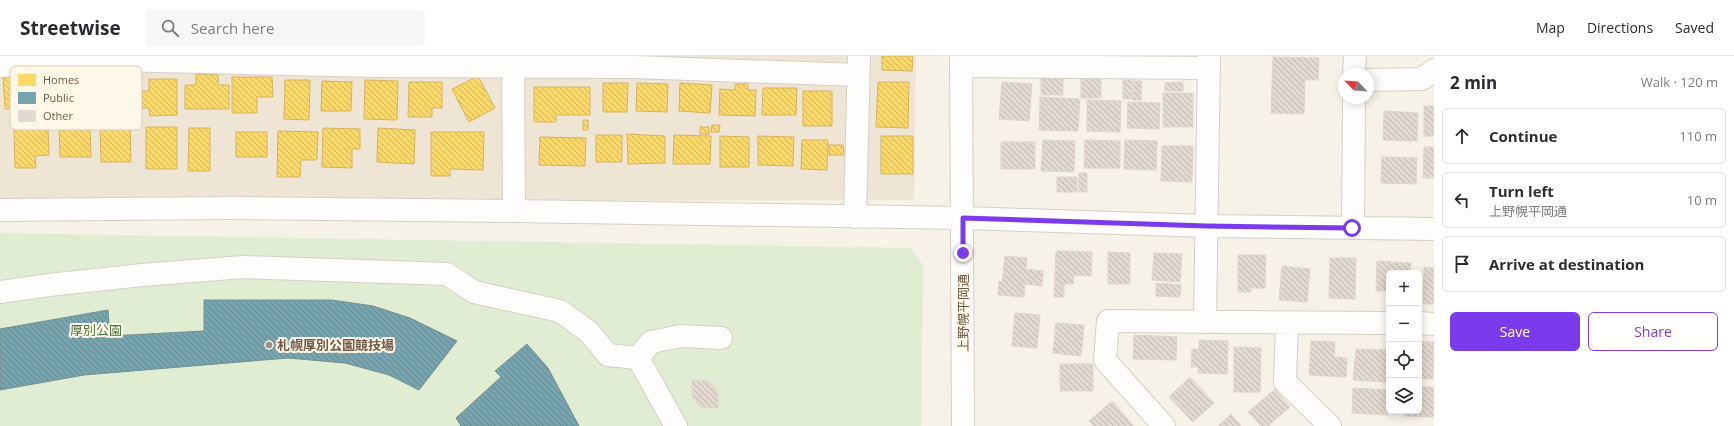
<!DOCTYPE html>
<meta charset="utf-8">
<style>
:root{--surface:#fff;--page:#f7f7f7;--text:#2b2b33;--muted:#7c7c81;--line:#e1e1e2;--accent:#7c3aed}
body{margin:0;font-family:"Open Sans","Noto Sans JP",sans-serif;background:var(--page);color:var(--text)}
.controls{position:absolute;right:12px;bottom:12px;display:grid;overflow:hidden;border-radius:6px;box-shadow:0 2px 10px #0003}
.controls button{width:36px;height:36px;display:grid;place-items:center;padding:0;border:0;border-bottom:1px solid var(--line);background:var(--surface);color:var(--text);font:20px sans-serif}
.compass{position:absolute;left:1338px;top:12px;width:36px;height:36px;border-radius:50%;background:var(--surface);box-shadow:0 2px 10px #0003;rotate:295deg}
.stop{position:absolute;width:12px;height:12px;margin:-9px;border:3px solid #7c3aed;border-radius:50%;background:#fff}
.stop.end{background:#7c3aed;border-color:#fff;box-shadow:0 1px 4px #0008}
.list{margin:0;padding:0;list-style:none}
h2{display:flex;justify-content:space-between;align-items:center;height:52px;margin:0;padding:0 16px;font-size:17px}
h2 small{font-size:13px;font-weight:400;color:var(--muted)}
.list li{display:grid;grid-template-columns:26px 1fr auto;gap:12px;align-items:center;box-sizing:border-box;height:56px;margin:0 8px 8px;padding:0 8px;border:1px solid var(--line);border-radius:6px}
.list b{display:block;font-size:15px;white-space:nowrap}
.list p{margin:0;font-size:13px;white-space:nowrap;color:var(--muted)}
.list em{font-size:13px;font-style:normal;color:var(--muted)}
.actions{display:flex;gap:8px;padding:12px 16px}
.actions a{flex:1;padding:9px 0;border:1px solid var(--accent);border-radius:6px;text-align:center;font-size:14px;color:var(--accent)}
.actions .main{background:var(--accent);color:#fff}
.icon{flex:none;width:22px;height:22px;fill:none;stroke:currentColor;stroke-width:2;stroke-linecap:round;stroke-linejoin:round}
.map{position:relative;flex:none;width:1434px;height:370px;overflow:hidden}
header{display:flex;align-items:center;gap:24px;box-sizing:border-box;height:56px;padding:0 20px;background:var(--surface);border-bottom:1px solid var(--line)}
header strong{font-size:19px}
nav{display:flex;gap:22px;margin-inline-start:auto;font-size:14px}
.search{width:280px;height:36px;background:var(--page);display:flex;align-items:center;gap:10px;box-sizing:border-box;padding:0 14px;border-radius:6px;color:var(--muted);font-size:15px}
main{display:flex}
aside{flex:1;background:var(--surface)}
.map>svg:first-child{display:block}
.residential{fill:#efe5d5}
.green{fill:#e0edd3}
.homes{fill:url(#homes-back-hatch);stroke:#d5b35d}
.public{fill:url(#public-back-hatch);stroke:#758f90}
.building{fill:url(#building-back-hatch);stroke:#dfd5ca}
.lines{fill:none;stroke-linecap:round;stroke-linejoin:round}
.minor-casing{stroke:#d5cfc7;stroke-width:24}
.minor{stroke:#fefdfc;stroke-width:22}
.route{stroke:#7c3aed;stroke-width:5}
.poi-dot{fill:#a19081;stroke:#fff8e8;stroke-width:1.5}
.labels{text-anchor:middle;stroke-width:4;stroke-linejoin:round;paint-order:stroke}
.street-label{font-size:13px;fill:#735b49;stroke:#fff8e8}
.park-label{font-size:13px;fill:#4d7842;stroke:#fff8e8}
.poi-label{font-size:13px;font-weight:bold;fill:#735b49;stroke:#fff8e8;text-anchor:start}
.key{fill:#fff8e8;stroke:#d5c9b8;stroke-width:1}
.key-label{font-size:11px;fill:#735b49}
</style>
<header>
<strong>Streetwise</strong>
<div class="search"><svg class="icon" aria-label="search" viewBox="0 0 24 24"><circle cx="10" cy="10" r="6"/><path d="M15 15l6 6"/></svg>Search here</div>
<nav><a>Map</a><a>Directions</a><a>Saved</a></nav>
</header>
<main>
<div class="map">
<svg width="1434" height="370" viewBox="0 0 1434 370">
<defs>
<pattern id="homes-back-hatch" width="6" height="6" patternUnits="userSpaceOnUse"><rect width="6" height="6" fill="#ffd966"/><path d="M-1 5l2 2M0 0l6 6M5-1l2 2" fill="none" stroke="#d3b356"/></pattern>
<pattern id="public-back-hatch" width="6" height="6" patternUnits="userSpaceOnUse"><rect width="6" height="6" fill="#76a5af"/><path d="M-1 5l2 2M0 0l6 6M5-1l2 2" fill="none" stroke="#658990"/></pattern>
<pattern id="building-back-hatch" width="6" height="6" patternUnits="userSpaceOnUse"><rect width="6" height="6" fill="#e2dad0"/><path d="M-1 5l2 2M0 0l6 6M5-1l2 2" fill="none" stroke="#bcb4ab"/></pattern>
</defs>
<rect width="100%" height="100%" fill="#f6f2e8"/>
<path class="residential" d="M0,0H916L914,144L0,146Z"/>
<path class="green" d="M0,177L911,192L923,209L921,370H0Z"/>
<path class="homes" d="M882,0H913L912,15L882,14Z
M196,18L218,19V29H229V53H185V29H196Z
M39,19L40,50L5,53L3,21Z
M478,20L495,52L469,66L452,33Z
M232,21H272L273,41H257V57H232Z
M149,23H177V59L150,60L149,52H142V35H149Z
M285,24H310L309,64L284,63Z
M365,24L398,25L397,64L364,63Z
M322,25L352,26L351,55H321Z
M409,26H442V52H432V61H408Z
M878,26H909L908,72L876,71Z
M603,27H628L627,56H603Z
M637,27L668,28L667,56L636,55Z
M680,27L712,29L710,57L679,55Z
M735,28H748V34H756L755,60L719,59L720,33L735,34Z
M534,31H590V59H556V66H534Z
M763,32H797L796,59H762Z
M803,35H832V70H803Z
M583,64H588V74H583Z
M100,69H130L131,106H101Z
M712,69H720L719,76H711Z
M59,71H90L91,101H60Z
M146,71H177V113H146Z
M700,71H709V78H700Z
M189,72H210V115H188Z
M323,72L360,73V93H352V112L322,111Z
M378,72L415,74L414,108L377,106Z
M14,73H48L49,99L35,100L36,112H15Z
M278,75L318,76L317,104H301L300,121H277Z
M236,76H267V101H236Z
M431,76H484L483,114L450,113V120H431Z
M627,78L665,80V107L628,108Z
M596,79H622V106H596Z
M674,79L711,80L710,108H673Z
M720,80L749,81V111H720Z
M758,80L794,81L793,110L758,109Z
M881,80H913V118H881Z
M540,81L586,82L585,110L539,109Z
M802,84H828L827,114L801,113Z
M829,89H843L844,99H829Z"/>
<path class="public" d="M204,244H332L373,250L410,262L457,285L419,334L389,319L345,307L288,302L84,319L0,334V273L108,254L110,280L204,275Z
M527,288L548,312L579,370H461L456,362L501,321L495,315Z"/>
<path class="building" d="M1273,1L1319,2L1318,24H1305L1304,58L1271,57Z
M1041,22L1063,23V39H1041Z
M1081,23H1101V42H1081Z
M1123,24H1132V43H1123Z
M1133,25H1142L1141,44H1133Z
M1002,26L1032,28L1029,65L999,63Z
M1183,26V35H1165V27Z
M1163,37H1193V71H1163Z
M1040,41L1080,43L1078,75L1039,74Z
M1087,44L1121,45L1120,76L1087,75Z
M1128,46L1160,47L1159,73L1127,72Z
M1424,50H1434V80H1424Z
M1384,55L1418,57L1417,85L1383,84Z
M1043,84L1075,85L1074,116L1041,115Z
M1085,84L1120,85V112H1084Z
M1125,84L1157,85L1156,114L1124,113Z
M1001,86H1035V113H1001Z
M1162,90H1193L1192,126L1161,125Z
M1424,91H1434V122H1423Z
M1382,101L1417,102L1416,128L1381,127Z
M1079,117H1087V136H1079Z
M1057,121H1077V136H1057Z
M1056,195L1092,196L1091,220L1074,219L1073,228H1064V241H1054Z
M1108,196L1130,197V228H1108Z
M1154,197L1182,198L1180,226L1152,224Z
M1238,199H1266L1265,232H1251V236H1238Z
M1005,200L1027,202L1026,213L1043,215L1042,230L1025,228L1024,241L998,239L999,225L1002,226Z
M1330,202H1356L1355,243L1329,242Z
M1377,205L1411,207L1410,217H1389V235H1376Z
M1282,210L1310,213L1307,246L1279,244Z
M1424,211L1434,212V248H1423Z
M1156,227L1181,229L1180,241L1156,240Z
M1015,257L1040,259L1037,292L1012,290Z
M1056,267L1084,269L1081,300L1053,297Z
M1134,279L1177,281L1176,304L1133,303Z
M1199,284L1228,285L1227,318L1198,317V311H1191L1192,293H1199Z
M1311,285L1335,286L1334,301L1347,302L1346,321L1309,319Z
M1419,286H1434L1433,323H1419Z
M1234,291L1261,292L1260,336H1234Z
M1356,293L1388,294L1386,326L1353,324Z
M1060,308H1093V335H1060Z
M1190,321L1214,347L1193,366L1169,341Z
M692,324L709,325L718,335V352L701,351L692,341Z
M1419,331H1434V361L1405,360L1406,355H1419Z
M1353,332L1389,334L1388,359L1352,357Z
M1275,333L1290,351L1268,370H1261L1248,356Z
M1112,345L1134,370H1094L1089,365Z
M1231,358L1241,370H1218Z"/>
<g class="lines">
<defs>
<path id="minor" d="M513,0L514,155
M961,0L963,370
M0,10L115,4L376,10L634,11L858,19
M961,10L1209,12
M1354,18L1355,0
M1368,24L1422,23L1434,14
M0,154L229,152L514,155L963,162L1207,170L1434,173
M855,161L859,0
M1353,172L1354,42
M0,236L49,229L142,219L243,211L447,218L474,236L560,255L589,276L608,299L638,302L651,286L681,280L721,282
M1205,266L1209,0
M1287,267L1285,326L1330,370
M1419,267L1434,268
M638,302L676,370
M1164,370L1105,304L1108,265L1389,267"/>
</defs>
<use href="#minor" class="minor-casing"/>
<use href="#minor" class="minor"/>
</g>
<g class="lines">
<path class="route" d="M963,197V162L1206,170L1352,172"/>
</g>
<circle class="poi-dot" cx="269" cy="289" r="4"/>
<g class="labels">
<g class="street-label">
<text transform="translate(963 257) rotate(-90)" y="5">上野幌平岡通</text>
</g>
<g class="park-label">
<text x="96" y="279">厚別公園</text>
</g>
<g class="poi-label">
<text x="277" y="294">札幌厚別公園競技場</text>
</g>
</g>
<rect x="10" y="10" width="132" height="64" rx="6" class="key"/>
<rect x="18" y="18" width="18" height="12" fill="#ffd966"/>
<rect x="18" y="36" width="18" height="12" fill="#76a5af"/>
<rect x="18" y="54" width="18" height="12" fill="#e2dad0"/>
<g class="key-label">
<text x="43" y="28">Homes</text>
<text x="43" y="46">Public</text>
<text x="43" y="64">Other</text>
</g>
</svg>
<div class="controls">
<button>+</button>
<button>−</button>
<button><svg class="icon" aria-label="locate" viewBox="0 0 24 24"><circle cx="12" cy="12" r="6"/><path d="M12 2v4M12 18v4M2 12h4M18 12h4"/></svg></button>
<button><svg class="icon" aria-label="layers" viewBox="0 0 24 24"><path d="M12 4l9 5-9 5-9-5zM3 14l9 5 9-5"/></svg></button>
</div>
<svg class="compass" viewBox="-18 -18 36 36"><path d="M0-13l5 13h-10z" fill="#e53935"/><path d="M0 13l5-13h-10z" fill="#7c7c81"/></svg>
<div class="stop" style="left:1352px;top:172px"></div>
<div class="stop end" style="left:963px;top:197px"></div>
</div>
<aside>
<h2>2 min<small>Walk · 120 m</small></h2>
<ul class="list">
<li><svg class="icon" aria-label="ahead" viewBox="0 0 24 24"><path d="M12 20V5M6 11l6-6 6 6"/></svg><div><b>Continue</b></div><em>110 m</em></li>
<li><svg class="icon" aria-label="left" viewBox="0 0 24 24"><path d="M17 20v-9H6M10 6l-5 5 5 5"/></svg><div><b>Turn left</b><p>上野幌平岡通</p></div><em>10 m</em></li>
<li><svg class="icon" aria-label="arrive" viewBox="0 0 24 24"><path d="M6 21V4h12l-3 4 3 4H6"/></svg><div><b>Arrive at destination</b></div></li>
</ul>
<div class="actions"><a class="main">Save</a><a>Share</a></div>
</aside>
</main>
